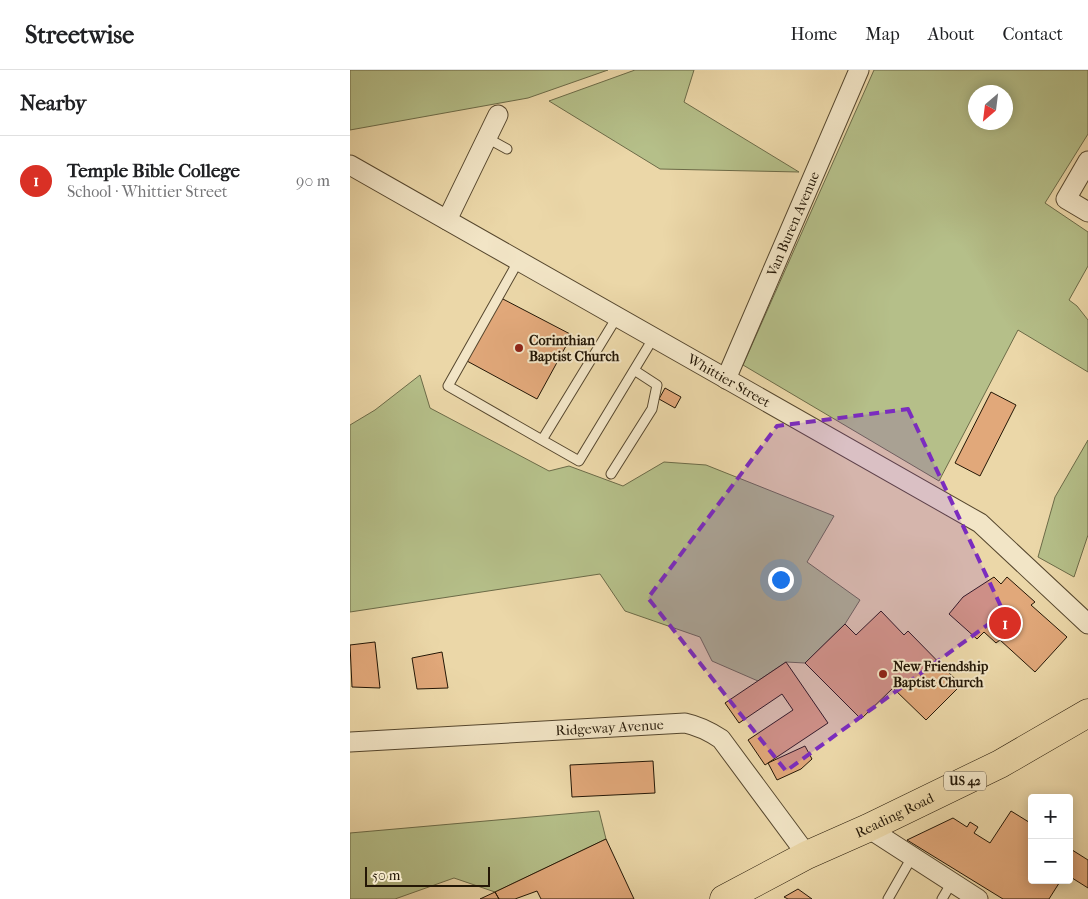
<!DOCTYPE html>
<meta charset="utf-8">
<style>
:root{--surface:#fff;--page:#f6f6f6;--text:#202124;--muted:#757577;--line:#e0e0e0;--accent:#d93025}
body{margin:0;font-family:"IM FELL French Canon",serif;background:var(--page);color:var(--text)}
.controls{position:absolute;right:15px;bottom:15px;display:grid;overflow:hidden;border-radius:5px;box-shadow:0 2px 12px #0003}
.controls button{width:45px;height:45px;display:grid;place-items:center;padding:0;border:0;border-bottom:1px solid var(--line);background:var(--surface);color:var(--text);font:25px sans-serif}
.compass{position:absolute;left:618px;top:15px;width:45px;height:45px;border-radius:50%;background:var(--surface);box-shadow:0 2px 12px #0003;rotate:208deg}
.scale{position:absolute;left:15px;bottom:12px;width:125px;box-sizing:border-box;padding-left:5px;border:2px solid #241706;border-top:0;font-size:14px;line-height:18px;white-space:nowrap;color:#241706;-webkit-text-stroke:4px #f2e5c6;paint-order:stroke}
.you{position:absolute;left:430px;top:509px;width:18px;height:18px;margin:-12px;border:4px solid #fff;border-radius:50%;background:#1a73e8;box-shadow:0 0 0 8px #1a73e833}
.badge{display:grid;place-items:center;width:32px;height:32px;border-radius:50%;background:var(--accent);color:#fff;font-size:16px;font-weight:700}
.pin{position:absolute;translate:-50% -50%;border:2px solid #fff;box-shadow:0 1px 5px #0006}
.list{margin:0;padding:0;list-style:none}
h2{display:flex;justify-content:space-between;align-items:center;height:65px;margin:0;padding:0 20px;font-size:21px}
h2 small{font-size:16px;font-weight:400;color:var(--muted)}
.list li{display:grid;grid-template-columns:32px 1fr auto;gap:15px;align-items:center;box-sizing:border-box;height:90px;padding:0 20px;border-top:1px solid var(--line)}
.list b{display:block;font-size:19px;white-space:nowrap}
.list p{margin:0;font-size:16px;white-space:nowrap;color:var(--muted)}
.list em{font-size:16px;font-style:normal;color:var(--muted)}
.map{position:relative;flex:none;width:738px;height:829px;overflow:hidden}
header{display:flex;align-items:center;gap:30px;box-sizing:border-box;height:70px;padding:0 25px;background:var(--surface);border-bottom:1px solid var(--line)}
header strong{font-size:24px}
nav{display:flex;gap:28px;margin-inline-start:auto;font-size:18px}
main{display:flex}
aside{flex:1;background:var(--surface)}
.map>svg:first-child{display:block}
.green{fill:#b5bf89;stroke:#6c6b48;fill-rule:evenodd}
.building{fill:#e1a87a;stroke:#241706}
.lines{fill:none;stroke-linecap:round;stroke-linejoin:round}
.lane-casing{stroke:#56472e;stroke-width:11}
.street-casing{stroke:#56472e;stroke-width:21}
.primary-casing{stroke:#241706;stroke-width:29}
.lane{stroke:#f2e5c6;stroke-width:9}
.street{stroke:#f2e5c6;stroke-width:19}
.primary{stroke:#ebd7a8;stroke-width:28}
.marked{fill:#7b2cbf;fill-opacity:0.2;stroke:#7b2cbf;stroke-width:4;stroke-dasharray:10 6;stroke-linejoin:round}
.poi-dot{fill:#8f2418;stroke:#f2e5c6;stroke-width:2}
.labels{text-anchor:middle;stroke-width:4;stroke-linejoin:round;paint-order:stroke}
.shield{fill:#f2e5c6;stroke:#625540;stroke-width:1}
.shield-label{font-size:12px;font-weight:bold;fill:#241706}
.street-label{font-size:14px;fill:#241706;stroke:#f2e5c6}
.poi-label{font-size:14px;font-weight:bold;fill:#241706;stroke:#f2e5c6;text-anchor:start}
</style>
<header>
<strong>Streetwise</strong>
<nav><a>Home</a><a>Map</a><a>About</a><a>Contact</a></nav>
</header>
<main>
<aside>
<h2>Nearby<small></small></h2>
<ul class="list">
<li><span class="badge">1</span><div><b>Temple Bible College</b><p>School · Whittier Street</p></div><em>90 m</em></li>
</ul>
</aside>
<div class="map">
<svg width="738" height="829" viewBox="0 0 738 829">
<rect width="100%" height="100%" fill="#ebd7a8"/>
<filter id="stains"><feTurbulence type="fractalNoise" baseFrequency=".004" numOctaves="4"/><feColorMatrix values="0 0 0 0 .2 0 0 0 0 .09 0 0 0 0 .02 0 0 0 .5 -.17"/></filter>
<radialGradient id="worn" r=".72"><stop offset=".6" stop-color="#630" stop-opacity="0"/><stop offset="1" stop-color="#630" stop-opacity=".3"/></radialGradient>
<path class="green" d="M0,0H258L178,28L0,60Z
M285,0H344L334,32L449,102L310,99L199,31Z
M524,0H738V64L695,133L738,162V196L719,230L727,236L738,250V302L668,260L589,411L393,295ZM626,22H656V52H626Z
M70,305L80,338L199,401L219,396L273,416L314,392L356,395L484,446L457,492L510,530L495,554L455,593L436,592L408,611L362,591L350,567L275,541L250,504L0,542V355L25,340Z
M738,370V465L724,507L688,487L705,427Z
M249,741L256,769L145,822L104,808L45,829H0V763Z"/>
<path class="building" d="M151,228L222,265L187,329L117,291Z
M315,318L331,327L325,338L309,329Z
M641,322L666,335L630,406L605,393Z
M644,507L651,514L657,507L685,532L681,535L717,567L685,602L650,570L646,573L634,562L627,569L599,544L613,527Z
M531,541L554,565L558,561L611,615L576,650L543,618L511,649L455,593L495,554L506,565Z
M25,572L30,618L2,617L0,575Z
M92,582L98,618L67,619L62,588Z
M436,592L478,653L415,695L398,670L443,640L432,624L389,653L375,633Z
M455,676L462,689L451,699L427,710L418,693Z
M303,691L305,723L222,727L220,695Z
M661,741L682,754V810H711L699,829H653L557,770L603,748L617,757L620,752L628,757L624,763L640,773Z
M256,769L284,829H191L187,821L165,829H149L145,822Z
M719,778L738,790V818L719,806Z
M448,819L462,829H438L434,827Z
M145,822L149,829H130Z"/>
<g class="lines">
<defs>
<path id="lane" d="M137,68L157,79
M169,190L98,316L192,370
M267,247L192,370L229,391L304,267
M261,404L302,339L307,315L284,300
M538,829L562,787
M592,829L602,812"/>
<g id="street">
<path d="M738,91L716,129L738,142"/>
<path id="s1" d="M0,95L630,453L738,554"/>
<path d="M97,150L148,45"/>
<path id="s2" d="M376,309L509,0"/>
<path id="s3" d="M0,672L335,653C349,656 359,661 371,669L457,785"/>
<path d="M518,758L628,829"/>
</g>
<g id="primary">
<path id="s4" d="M374,829L457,785L518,758L650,694L738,643"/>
</g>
</defs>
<use href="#lane" class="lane-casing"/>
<use href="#street" class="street-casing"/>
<use href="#primary" class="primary-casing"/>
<use href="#lane" class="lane"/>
<use href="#street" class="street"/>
<use href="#primary" class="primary"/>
</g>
<path class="marked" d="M558,339L654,543L436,701L298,528L427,356Z"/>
<g class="poi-dot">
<circle cx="169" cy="278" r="5"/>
<circle cx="533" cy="604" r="5"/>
</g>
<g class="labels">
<rect class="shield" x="594" y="701.5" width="42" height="19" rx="4"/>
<g class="shield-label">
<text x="615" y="715">US 42</text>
</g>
<g class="street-label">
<text dy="5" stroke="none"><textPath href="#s2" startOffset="169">Van Buren Avenue</textPath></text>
<text dy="5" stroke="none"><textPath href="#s1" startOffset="436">Whittier Street</textPath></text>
<text dy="5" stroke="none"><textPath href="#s3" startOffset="260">Ridgeway Avenue</textPath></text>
<text dy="5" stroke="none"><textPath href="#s4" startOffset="190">Reading Road</textPath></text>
</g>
<g class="poi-label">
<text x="179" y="275">Corinthian<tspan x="179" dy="16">Baptist Church</tspan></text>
<text x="543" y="601">New Friendship<tspan x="543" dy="16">Baptist Church</tspan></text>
</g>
</g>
<rect width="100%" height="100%" filter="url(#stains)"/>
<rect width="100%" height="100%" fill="url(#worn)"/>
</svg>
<div class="controls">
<button>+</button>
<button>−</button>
</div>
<svg class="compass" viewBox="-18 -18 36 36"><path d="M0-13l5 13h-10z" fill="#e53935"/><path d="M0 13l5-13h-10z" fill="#757577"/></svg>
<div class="scale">50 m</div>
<div class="you"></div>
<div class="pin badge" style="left:655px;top:553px">1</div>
</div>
</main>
